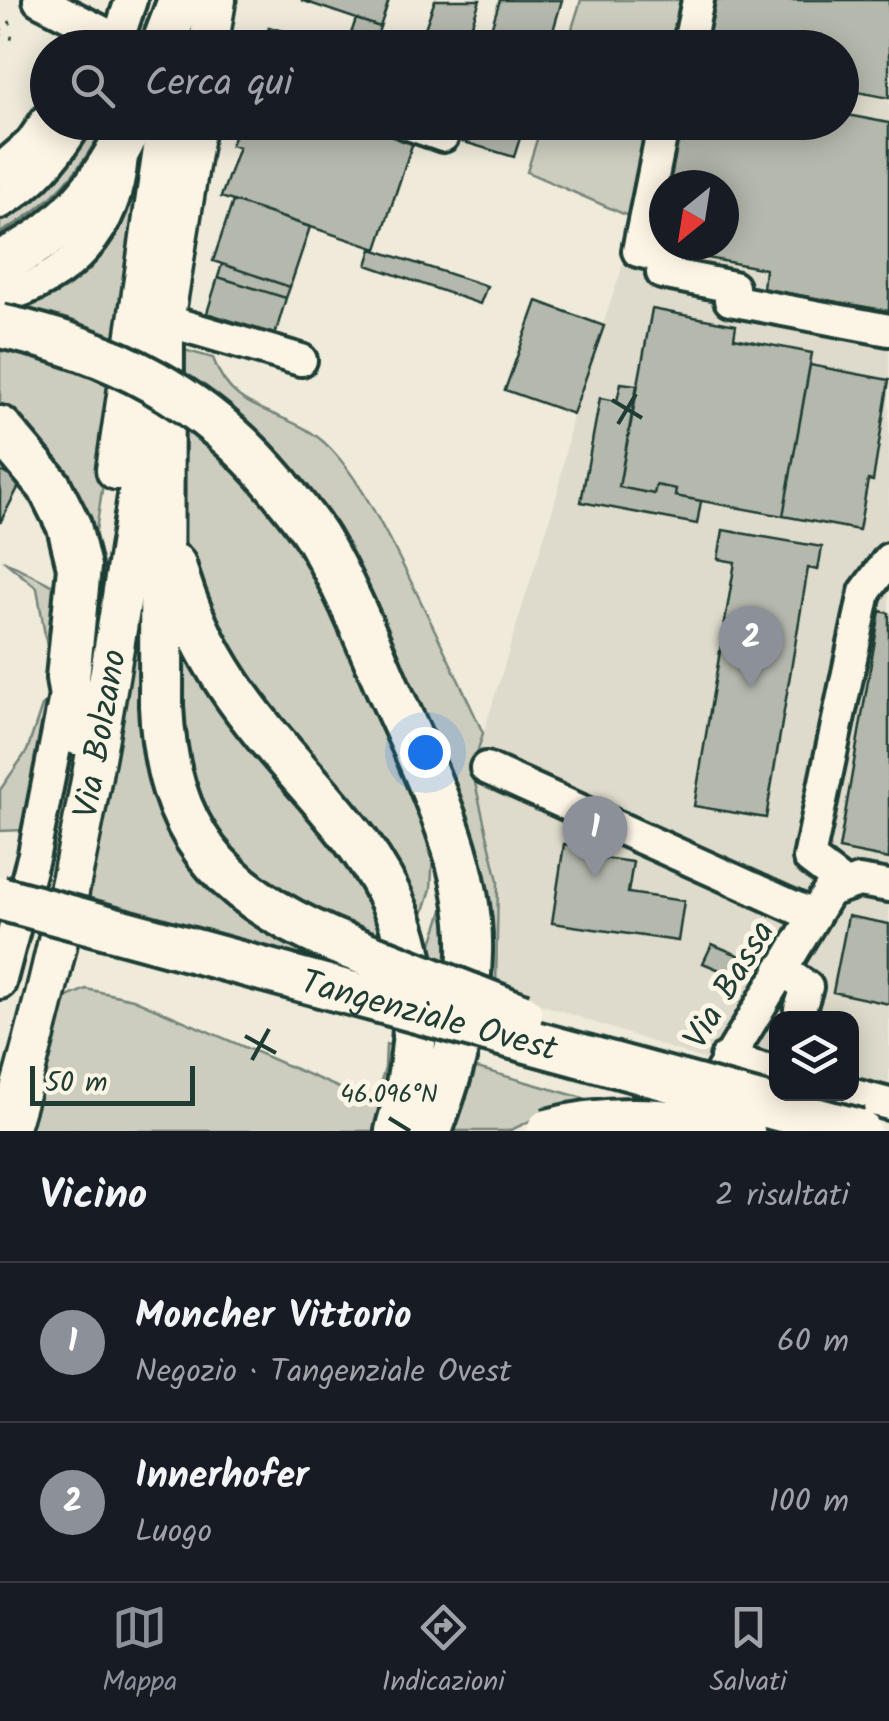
<!DOCTYPE html>
<html lang="it">
<meta charset="utf-8">
<style>
:root{--surface:#171b24;--page:#242831;--text:#f1f3f6;--muted:#9ea1a6;--line:#363941;--accent:#8c9099}
body{margin:0;font-family:Kalam,sans-serif;background:var(--page);color:var(--text)}
.controls{position:absolute;right:30px;bottom:30px;display:grid;overflow:hidden;border-radius:20px;box-shadow:0 5px 25px #0003}
.controls button{width:90px;height:90px;display:grid;place-items:center;padding:0;border:0;border-bottom:2px solid var(--line);background:var(--surface);color:var(--text);font:50px sans-serif}
.compass{position:absolute;left:649px;top:170px;width:90px;height:90px;border-radius:50%;background:var(--surface);box-shadow:0 5px 25px #0003;rotate:210deg}
.scale{position:absolute;left:30px;bottom:25px;width:165px;box-sizing:border-box;padding-left:10px;border:5px solid #1f3d34;border-top:0;font-size:28px;line-height:35px;white-space:nowrap;color:#1f3d34;-webkit-text-stroke:8px #fcf5e5;paint-order:stroke}
.you{position:absolute;left:425px;top:752px;width:35px;height:35px;margin:-25px;border:8px solid #fff;border-radius:50%;background:#1a73e8;box-shadow:0 0 0 15px #1a73e833}
.badge{display:grid;place-items:center;width:65px;height:65px;border-radius:50%;background:var(--accent);color:#fff;font-size:32px;font-weight:700}
.pin{position:absolute;translate:-50% -82px;filter:drop-shadow(0 2px 5px #0008)}
.pin::after{content:'';position:absolute;top:52px;width:35px;height:30px;background:inherit;clip-path:polygon(0 0,100% 0,50% 100%)}
.list{margin:0;padding:0;list-style:none}
h2{display:flex;justify-content:space-between;align-items:center;height:130px;margin:0;padding:0 40px;font-size:42px}
h2 small{font-size:32px;font-weight:400;color:var(--muted)}
.list li{display:grid;grid-template-columns:65px 1fr auto;gap:30px;align-items:center;box-sizing:border-box;height:160px;padding:0 40px;border-top:2px solid var(--line)}
.list b{display:block;font-size:38px;white-space:nowrap}
.list p{margin:0;font-size:32px;white-space:nowrap;color:var(--muted)}
.list em{font-size:32px;font-style:normal;color:var(--muted)}
.icon{flex:none;width:55px;height:55px;fill:none;stroke:currentColor;stroke-width:2;stroke-linecap:round;stroke-linejoin:round}
.map{position:relative;flex:none;width:889px;height:1131px;overflow:hidden}
.search{position:absolute;background:var(--surface);box-shadow:0 5px 25px #0003;left:30px;right:30px;top:30px;height:110px;display:flex;align-items:center;gap:25px;box-sizing:border-box;padding:0 35px;border-radius:55px;color:var(--muted);font-size:38px}
.sheet{height:450px;background:var(--surface)}
nav{display:flex;justify-content:space-around;align-items:center;box-sizing:border-box;height:140px;border-top:2px solid var(--line);background:var(--surface);font-size:28px;color:var(--muted)}
nav a{display:grid;justify-items:center;gap:5px}
nav .on{color:var(--accent)}
.map>svg:first-child{display:block}
.built{fill:#dedbcc;fill-rule:evenodd}
.green{fill:#cccdbf;stroke:#76857a;stroke-width:2.5}
.lines{fill:none;stroke-linecap:round;stroke-linejoin:round}
.stream{stroke:#6c7d71;stroke-width:6}
.building{fill:#b5b9ad;stroke:#1f3d34;stroke-width:2.5;fill-rule:evenodd}
.minor-casing{stroke:#1f3d34;stroke-width:38}
.major-casing{stroke:#1f3d34;stroke-width:45}
.highway-casing{stroke:#1f3d34;stroke-width:50}
.path{stroke:#1f3d34;stroke-width:4;stroke-dasharray:2.5 8;stroke-linecap:butt}
.minor{stroke:#fcf5e5;stroke-width:30}
.major{stroke:#fcf5e5;stroke-width:38}
.highway{stroke:#fcf5e5;stroke-width:42}
.highway-bridge-casing{stroke:#1f3d34;stroke-width:50;stroke-linecap:butt}
.highway-bridge{stroke:#fcf5e5;stroke-width:42}
.ticks{fill:none;stroke:#1f3d34;stroke-width:4}
.labels{text-anchor:middle;stroke-width:10;stroke-linejoin:round;paint-order:stroke}
.street-label{font-size:35px;fill:#1f3d34;stroke:#fcf5e5}
.ticks-label{font-size:25px;text-anchor:middle;fill:#1f3d34;stroke:#fcf5e5;stroke-width:10;stroke-linejoin:round;paint-order:stroke}
</style>
<div class="map">
<svg width="889" height="1131" viewBox="0 0 889 1131">
<rect width="100%" height="100%" fill="#efeada"/>
<filter id="ink" filterUnits="userSpaceOnUse"><feTurbulence type="fractalNoise" baseFrequency=".01" numOctaves="2"/><feDisplacementMap in="SourceGraphic" scale="20" xChannelSelector="R" yChannelSelector="G"/><feConvolveMatrix kernelMatrix="1 2 1 2 8 2 1 2 1" color-interpolation-filters="sRGB"/></filter>
<g filter="url(#ink)">
<path class="built" d="M686,0H889V1120L805,1094H852V1018H776V1084L496,989L499,947L472,770L557,495L573,414L621,271L649,123L842,122V48L676,47ZM664,185H724V245H664Z"/>
<path class="green" d="M581,0H686L676,47L566,48Z
M90,123H122L87,180L0,252V217Z
M156,123L121,351L0,317L134,160Z
M542,123H648L628,216L527,172Z
M0,338L119,374L92,558L0,415Z
M177,348L213,358C234,420 288,405 330,448C358,477 377,517 396,552C427,612 455,672 483,733L472,770L498,881L496,992L477,985L349,575L176,381Z
M175,407L308,541L434,831L431,889L414,942L240,687L181,551Z
M153,490L166,802L403,996L82,909Z
M3,560L65,592L58,662L48,653L37,588Z
M172,603L339,837L397,954L257,893L184,794Z
M56,691L25,830L0,831V790L27,751L42,706Z
M449,892L455,976L425,965Z
M86,989L133,999L374,1103L385,1068L386,1044L402,1048L384,1131H21L60,1000Z
M463,1064L611,1106L534,1119L509,1131H442Z"/>
<g class="lines">
<path class="stream" d="M0,235C50,208 83,173 108,122"/>
</g>
<path class="building" d="M301,0H389L380,27Z
M435,0H480L464,48H418Z
M500,0H562L548,48H485Z
M713,0H889V98L842,89V48H705Z
M356,19L380,27L373,48H346Z
M269,27L312,39L309,48H263Z
M842,114L889,123V311L763,289L765,269L650,247L671,122H842ZM664,185H724V245H664Z
M239,122H377L415,136L377,249L221,197L239,147L231,145Z
M462,122H525L514,157L457,140Z
M233,201L310,227L290,287L213,261Z
M372,249L487,286L480,304L367,265Z
M222,264L290,287L286,298L218,277Z
M218,277L286,298L275,335L207,313Z
M537,301L604,326L573,414L505,390Z
M652,309L736,325L734,338L812,353L783,516L675,496L676,489L656,485L654,494L619,487Z
M810,365L889,380L873,481L868,480L859,530L783,516Z
M621,383L637,385L619,487L654,494L656,485L676,489L675,496L701,501L697,524L581,502L600,398L617,401Z
M0,471L21,482L0,523Z
M723,530L822,547L818,570L808,568L766,818L694,806L735,562L718,559Z
M880,611L889,613V859L839,849Z
M564,844L597,849L596,857L633,862L628,893L684,901L678,941L552,923Z
M848,916L889,924V1004L833,992Z
M712,944L757,963L752,976L742,971L739,978L703,963Z"/>
<g class="lines">
<defs>
<path id="minor" d="M39,0L118,40
M115,48L131,0
M688,48L698,0
M403,122L443,136
M664,122L638,251L665,258L662,273L733,287L730,300L889,330
M0,170L31,143L48,118
M0,203C35,182 56,157 77,122
M0,298C71,278 116,231 122,156
M164,320L301,360
M486,768L812,915
M842,883L809,858L865,592L889,559
M781,969L807,987L800,1009
M0,983L34,854L64,701
M726,1058L776,1073
M850,1094L889,1104
M701,1105L829,891L859,881L889,886"/>
<g id="major">
<path d="M208,48L216,0"/>
<path d="M158,359L196,122"/>
<path d="M116,470L167,122"/>
<path id="s1" d="M8,1131C79,895 111,670 148,428"/>
</g>
<path id="highway" d="M162,48L180,0
M0,262C61,237 106,183 132,122
M162,330L161,706C167,831 218,891 331,940
M0,428L49,486L69,526L79,567L68,678L77,733
M278,486C292,504 308,522 319,541C346,587 366,637 387,686C423,767 473,862 470,953C469,1015 451,1074 430,1131
M174,565C239,807 484,824 397,1131"/>
</defs>
<use href="#minor" class="minor-casing"/>
<use href="#major" class="major-casing"/>
<use href="#highway" class="highway-casing"/>
<path class="path" d="M0,29L14,20
M0,35L17,39"/>
<use href="#minor" class="minor"/>
<use href="#major" class="major"/>
<use href="#highway" class="highway"/>
<defs>
<g id="highway-bridge">
<path d="M0,326C113,350 204,397 278,486"/>
<path id="s2" d="M0,898L859,1131"/>
<path d="M331,940L521,1015"/>
<path d="M548,1131C614,1112 676,1121 743,1131"/>
</g>
</defs>
<use href="#highway-bridge" class="highway-bridge-casing"/>
<use href="#highway-bridge" class="highway-bridge"/>
</g>
</g>
<path class="ticks" d="M612,400L642,418M618,424L636,394M245,1036L276,1053M252,1060L269,1029M389,1118L410,1131"/>
<g class="labels">
<g class="street-label">
<text dy="12" stroke="none"><textPath href="#s1" startOffset="408">Via Bolzano</textPath></text>
<text transform="translate(728 984) rotate(-59)" y="12">Via Bassa</text>
<text dy="12" stroke="none"><textPath href="#s2" startOffset="445">Tangenziale Ovest</textPath></text>
</g>
</g>
<g class="ticks-label">
<text x="389" y="1102">46.096°N</text>
</g>
</svg>
<div class="controls">
<button><svg class="icon" aria-label="layers" viewBox="0 0 24 24"><path d="M12 4l9 5-9 5-9-5zM3 14l9 5 9-5"/></svg></button>
</div>
<svg class="compass" viewBox="-18 -18 36 36"><path d="M0-13l5 13h-10z" fill="#e53935"/><path d="M0 13l5-13h-10z" fill="#9ea1a6"/></svg>
<div class="scale">50 m</div>
<div class="you"></div>
<div class="pin badge" style="left:595px;top:878px">1</div>
<div class="pin badge" style="left:751px;top:688px">2</div>
<div class="search"><svg class="icon" aria-label="search" viewBox="0 0 24 24"><circle cx="10" cy="10" r="6"/><path d="M15 15l6 6"/></svg>Cerca qui</div>
</div>
<section class="sheet">
<h2>Vicino<small>2 risultati</small></h2>
<ul class="list">
<li><span class="badge">1</span><div><b>Moncher Vittorio</b><p>Negozio · Tangenziale Ovest</p></div><em>60 m</em></li>
<li><span class="badge">2</span><div><b>Innerhofer</b><p>Luogo</p></div><em>100 m</em></li>
</ul>
</section>
<nav>
<a class="on"><svg class="icon" aria-label="map" viewBox="0 0 24 24"><path d="M3 6l6-2 6 2 6-2v14l-6 2-6-2-6 2zM9 4v14M15 6v14"/></svg>Mappa</a>
<a><svg class="icon" aria-label="directions" viewBox="0 0 24 24"><path d="M12 3l9 9-9 9-9-9zM9 14v-3h6M13 9l2 2-2 2"/></svg>Indicazioni</a>
<a><svg class="icon" aria-label="saved" viewBox="0 0 24 24"><path d="M7 4h10v16l-5-4-5 4z"/></svg>Salvati</a>
</nav>
